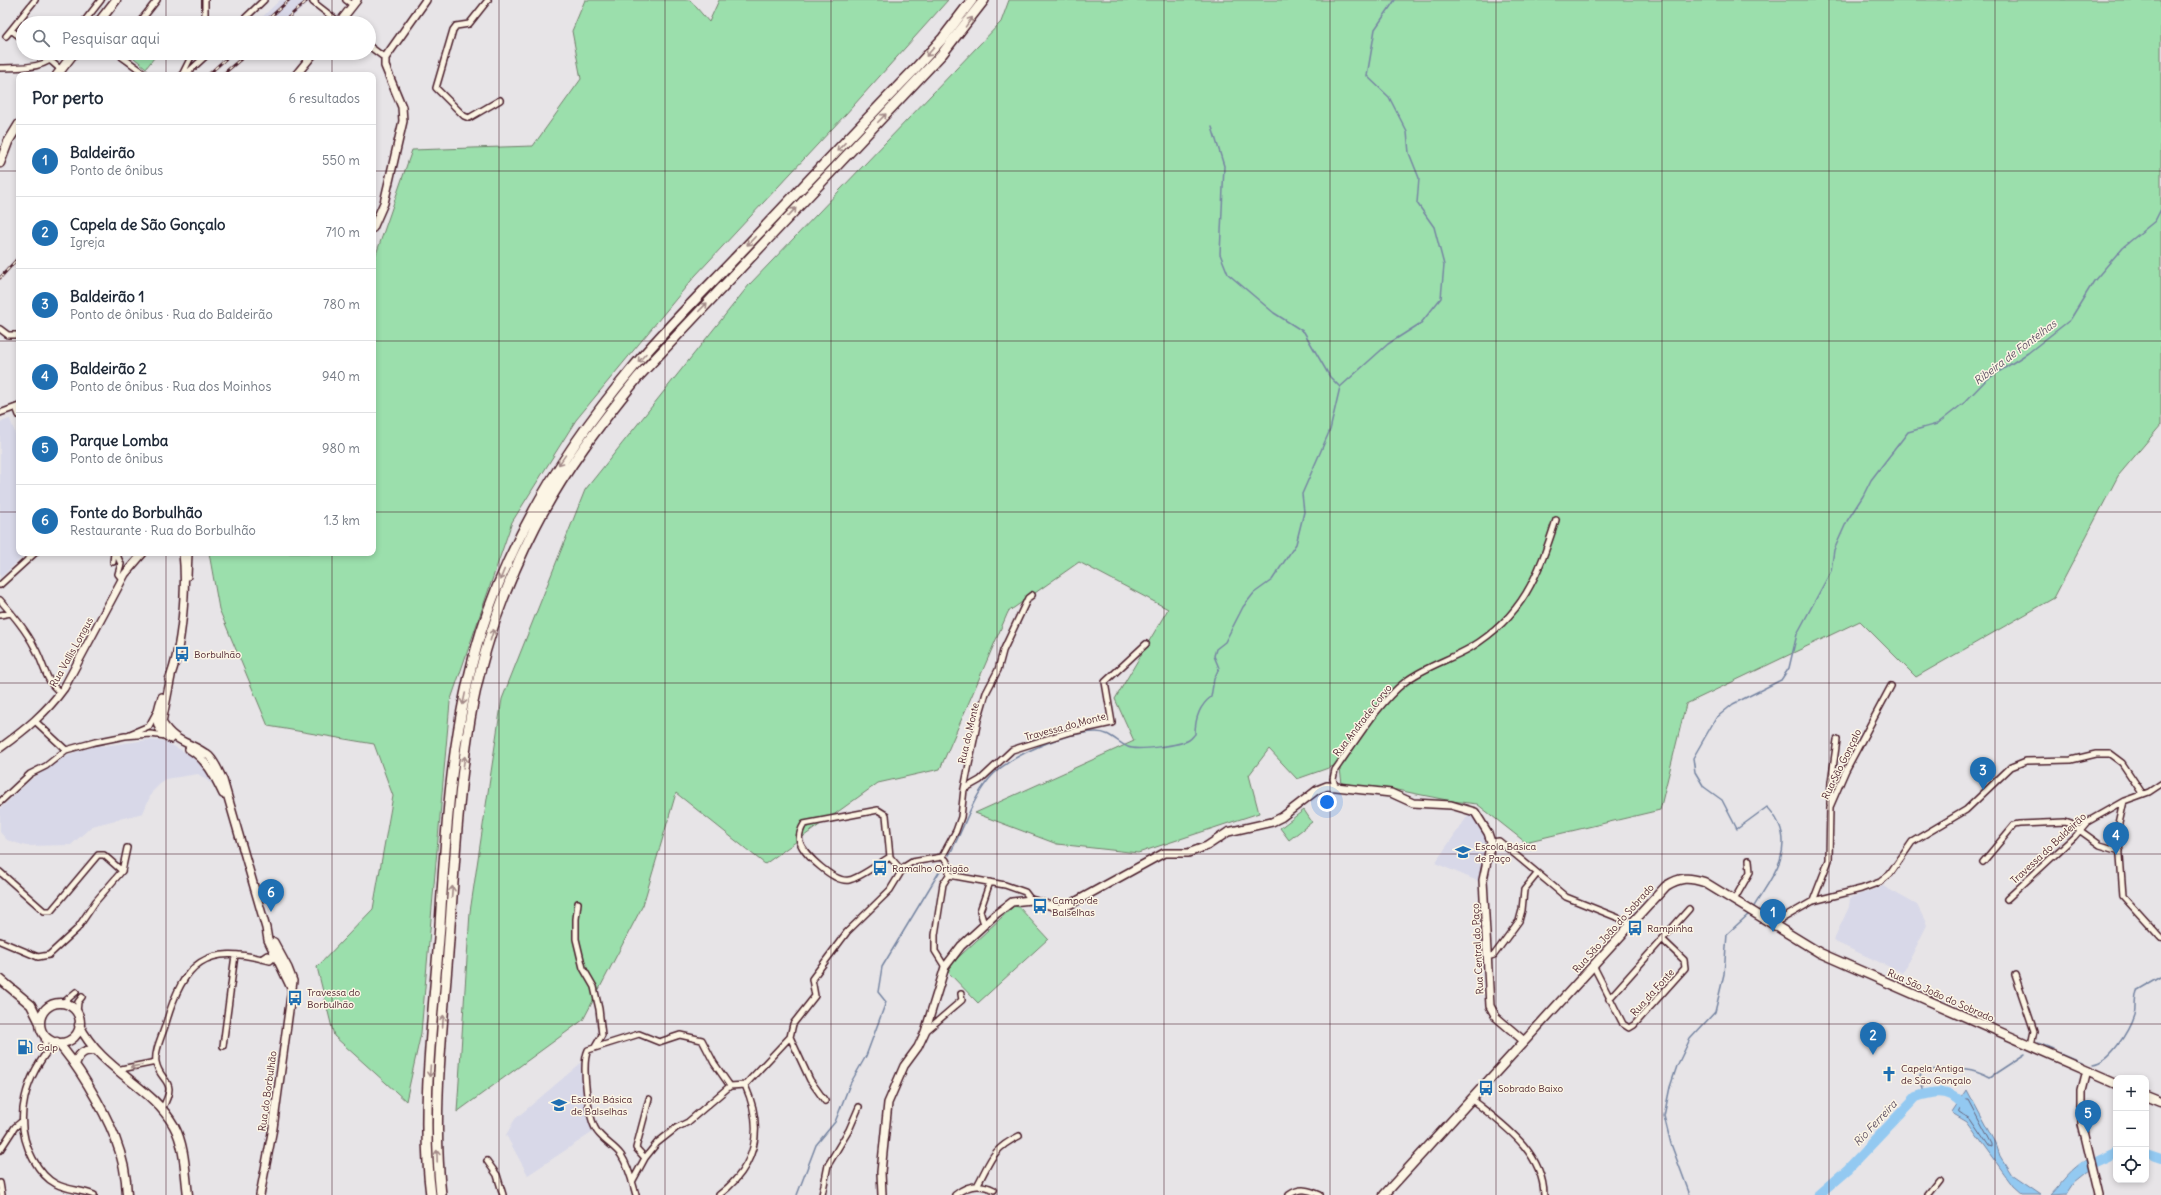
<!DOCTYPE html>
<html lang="pt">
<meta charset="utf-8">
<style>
:root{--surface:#fff;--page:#f6f6f7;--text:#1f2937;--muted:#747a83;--line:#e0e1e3;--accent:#1f6fb2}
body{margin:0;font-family:Delius,sans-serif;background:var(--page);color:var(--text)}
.controls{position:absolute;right:12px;bottom:12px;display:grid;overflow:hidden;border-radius:8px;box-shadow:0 2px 6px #0003}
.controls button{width:36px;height:36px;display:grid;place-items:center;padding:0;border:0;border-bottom:1px solid var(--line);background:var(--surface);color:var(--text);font:20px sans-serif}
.you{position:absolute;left:1327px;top:802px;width:14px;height:14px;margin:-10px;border:3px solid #fff;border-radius:50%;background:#1a73e8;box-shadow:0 0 0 6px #1a73e833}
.badge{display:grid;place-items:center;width:26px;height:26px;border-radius:50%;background:var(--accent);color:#fff;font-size:13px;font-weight:700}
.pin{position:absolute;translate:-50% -33px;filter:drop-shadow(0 1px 2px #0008)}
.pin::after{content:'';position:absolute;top:21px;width:14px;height:12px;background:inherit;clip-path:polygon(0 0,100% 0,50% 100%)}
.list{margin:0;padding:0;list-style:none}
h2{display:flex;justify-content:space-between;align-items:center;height:52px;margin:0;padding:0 16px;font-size:17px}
h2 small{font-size:13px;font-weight:400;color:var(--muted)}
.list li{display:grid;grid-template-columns:26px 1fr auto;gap:12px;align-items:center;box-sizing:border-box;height:72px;padding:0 16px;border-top:1px solid var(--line)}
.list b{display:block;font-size:15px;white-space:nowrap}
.list p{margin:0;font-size:13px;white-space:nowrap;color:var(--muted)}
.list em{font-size:13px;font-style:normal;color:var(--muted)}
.icon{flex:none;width:22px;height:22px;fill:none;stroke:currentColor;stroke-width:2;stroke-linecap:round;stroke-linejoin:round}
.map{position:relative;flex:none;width:2161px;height:1195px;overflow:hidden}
.search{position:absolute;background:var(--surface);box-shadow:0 2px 6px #0003;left:16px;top:16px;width:360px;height:44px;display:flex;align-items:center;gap:10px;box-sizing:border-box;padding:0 14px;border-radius:22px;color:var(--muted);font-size:15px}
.panel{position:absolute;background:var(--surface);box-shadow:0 2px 6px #0003;left:16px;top:72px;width:360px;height:484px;border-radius:8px}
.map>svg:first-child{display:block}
.built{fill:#d8d8e8}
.green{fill:#9bdfac;stroke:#727f6c}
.water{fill:#93c9f1;stroke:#7685a2}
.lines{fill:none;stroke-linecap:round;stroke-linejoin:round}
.shore{stroke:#67637a;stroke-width:1}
.stream{stroke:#7685a2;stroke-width:1.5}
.river{stroke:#93c9f1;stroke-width:10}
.street-casing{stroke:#4a1f2b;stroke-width:8}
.secondary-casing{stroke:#4a1f2b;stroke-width:10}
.primary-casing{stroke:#4a1f2b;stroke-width:11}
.highway-casing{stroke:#4a1f2b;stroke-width:12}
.street{stroke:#fcf5e5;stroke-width:5}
.secondary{stroke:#fcf5e5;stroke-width:7}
.primary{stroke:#fcf5e5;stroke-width:8}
.highway{stroke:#fcf5e5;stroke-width:9}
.rail-casing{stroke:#4a1f2b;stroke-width:3}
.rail{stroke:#fcf5e5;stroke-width:1.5;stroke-dasharray:4.5;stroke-linecap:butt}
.oneway{stroke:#a38a88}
.grid{fill:none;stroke:#4a1f2b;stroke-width:1;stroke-opacity:0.55}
.labels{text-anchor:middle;stroke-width:3;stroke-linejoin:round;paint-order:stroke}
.street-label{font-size:10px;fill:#4a1f2b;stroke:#fcf5e5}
.poi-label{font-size:10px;fill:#4a1f2b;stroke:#fcf5e5;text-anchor:start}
.water-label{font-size:11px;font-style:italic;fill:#605266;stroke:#fcf5e5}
</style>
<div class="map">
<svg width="2161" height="1195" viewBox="0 0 2161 1195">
<rect width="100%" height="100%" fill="#e7e4e7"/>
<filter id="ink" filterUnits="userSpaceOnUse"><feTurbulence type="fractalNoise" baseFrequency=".025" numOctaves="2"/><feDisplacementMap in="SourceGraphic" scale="8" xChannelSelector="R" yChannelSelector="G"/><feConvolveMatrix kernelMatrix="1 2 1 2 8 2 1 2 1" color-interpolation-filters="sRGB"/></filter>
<g filter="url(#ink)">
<path class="built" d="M280,0H311L286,23H256Z
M10,419L19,444V553H27L0,578V422Z
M148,740L164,741L194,757L207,769L215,786L198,774L165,779L152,792L143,813L92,826L71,845L26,846L7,840L0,832V809L29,781L67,755L97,745L103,746Z
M1469,814L1476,819L1482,829L1486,841L1480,882L1435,863Z
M1883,886L1917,905L1927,925L1903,973L1833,941L1849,907L1850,898Z
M582,1062L583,1091L593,1132L528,1175L506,1135L515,1119Z"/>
<path class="green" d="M585,0H690L709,22L719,0H948L845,115L695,276L576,420L512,522L450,702L421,1033L406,1101L334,1036L317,967L373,909L393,796L374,744L268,726L219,609L209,553H373V263L412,150L533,146L581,79L572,31Z
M1009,0H2161V425L2118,476L2054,598L1916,677L1860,621L1686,704L1660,810L1525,842L1477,804L1452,801L1392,789L1342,784L1340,769L1334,766L1297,779L1269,749L1249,775L1259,813L1138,853L1057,844L975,813L1134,741L1115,699L1168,609L1079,562L1008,612L940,769L878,783L765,864L676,793L643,905L583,1020L457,1112L470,912L502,699L585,490L749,285L1001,22Z
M128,53H158L146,68Z
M1304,810L1312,822L1289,840L1280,828Z
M1014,906L1019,907L1048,939L978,1003L947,971L949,966Z"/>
<path class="water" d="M1967,1090L1996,1144L2000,1156L2012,1175L2041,1195H2023L2014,1187L1967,1122L1952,1113Z
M2088,1159L2090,1169L2074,1182L2066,1194L2050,1195C2063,1181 2071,1168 2088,1159Z"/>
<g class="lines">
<path class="shore" d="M1965,1100H1968L1992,1145V1148L1989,1147L1970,1119L1959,1112Z"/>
<path class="stream" d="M1212,127L1224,166L1220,254L1228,274L1274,313L1304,332L1330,377L1340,387
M949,855C964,830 970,802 989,779C1009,755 1066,732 1096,732C1111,732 1116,742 1128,747C1137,751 1181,745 1189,740C1191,739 1193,736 1195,734C1195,719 1199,706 1211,697L1214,679L1219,668L1214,656L1216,649L1225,642L1243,607L1254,593L1272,580L1296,544L1304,512L1302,494L1330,430L1340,387L1388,344L1421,323L1441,298L1444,265L1434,227L1417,203L1419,178L1409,153L1407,132L1389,97L1367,76L1375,29L1395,0
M1753,908C1768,882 1793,855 1779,824C1776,818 1772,811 1767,807L1737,829L1722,800L1704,787L1695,772L1693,758L1716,718L1733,704L1781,680L1789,668L1797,634L1831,571L1834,550L1847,521L1863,496L1871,480L1908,432L1937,424L1965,402L1986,380L2028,353L2070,320L2094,281L2123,247L2155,221L2161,209
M2038,1043L2053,1049
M2060,1053L2081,1062
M2093,1064C2110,1062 2129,1031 2134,1015C2136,1008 2134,1001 2137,991L2161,977
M1924,1094L1920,1076L1922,1070C1950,1070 1964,1063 1990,1077L2025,1054
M797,1195L816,1145L835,1122L850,1084L866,1056L886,1002L878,992L882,967L944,864
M1690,1195L1671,1144L1664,1116L1670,1087L1677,1066L1690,1039L1715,1012L1724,974L1727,934L1750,913"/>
<path class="river" d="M2146,1154L2161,1159
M2083,1167L2116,1152
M1818,1195L1848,1169L1916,1097C1939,1089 1954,1089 1967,1111"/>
<defs>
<path id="street" d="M315,0L313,2L340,23
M346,0L353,5
M488,0L469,24L456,26L453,30L436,88L464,116L469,118L500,100
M83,23L101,0
M139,23L157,0
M205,23V0
M240,23L264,0
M6,36L11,30
M23,39L11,30L35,0
M369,46L385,58
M42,53L61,70
M121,53L122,57L147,75
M0,68C20,67 44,70 58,53
M182,75L193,53
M185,75L209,53
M0,329L8,335H19
M16,407L19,415
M0,413L19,406
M116,553L121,564L118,574L122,579
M113,562L114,553
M0,585L35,553
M0,600C13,615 26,630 35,648C44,664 45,681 60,692
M0,615L11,613
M35,721L66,750
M130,734L149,726L156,713
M2161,784L2149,792L2124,801L2118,828L2123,896L2161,938
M1335,786L1333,779L1335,770C1355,742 1379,702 1405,682C1424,667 1449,660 1470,648C1523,616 1538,576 1556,520
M964,789L980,780L1012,750L1066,733L1112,723L1105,682L1146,644
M0,802L30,774L46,766L66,750L95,742L125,736L150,734L166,736
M1830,804L1831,782L1837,740
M1491,842L1499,841L1566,897L1631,923
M890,857C879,863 860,878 849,880C835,883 804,855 800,842C798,836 801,829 804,824L878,810L886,815L890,857L902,871
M942,857L956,831L961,817L964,789L978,720L986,693L998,670L1003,651L1028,598L1032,595
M1983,862L2014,825L2019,824L2065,822L2071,824L2100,845L2120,851
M0,872L44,911H51L98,855H104L122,871
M949,875L1005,885L1025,892L1031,900
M2007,899L2074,837L2087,822L2124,801
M1734,900L1750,872L1749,860
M1813,901L1829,860L1830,807L1846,770L1891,686
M578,903L576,919V939L583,968L594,987L599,1009L602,1035L595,1047
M984,924L980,911L990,882
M1773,924L1813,901L1861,889L1880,882L1890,874L1912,842L1966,810L2011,767L2026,761L2071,760L2096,754H2110L2122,763L2142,793
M0,941L38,957L49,955L77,929L96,901L122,871L127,848
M1487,957L1494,955L1519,921L1522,910L1524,890L1537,874
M261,959L267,955L276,957
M1593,965L1623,1024L1629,1028L1634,1025L1685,968L1684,960L1663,940
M2015,975L2034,1031L2031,1045
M1609,999L1689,909
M63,1003L76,992
M77,1013L78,1002L82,997
M926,1031L962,1000L961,994
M44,1035L46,1053
M790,1037L810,1080L825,1101
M55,1042C26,1075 11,1119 33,1159C38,1168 46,1179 56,1184C67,1190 82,1190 94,1195
M223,1046L235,955
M116,1070L156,1062
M745,1085L790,1037L793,1024L815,996L812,979L847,932L890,890L904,867L912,862L942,857L946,860L949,866V875L943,884L935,935V951L945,967
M1471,1099C1502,1124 1543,1151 1544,1195
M162,1109C179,1078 160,1084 156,1062C154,1051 163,1034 166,1023C184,962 205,943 270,961L277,955
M0,1150L15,1127L21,1122
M645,1158L636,1148L649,1099
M487,1161L497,1175L503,1195
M632,1182L645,1158L657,1143L676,1128L688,1122L730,1086L745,1085
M0,1183L2,1195
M978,1184C991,1160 992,1149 1019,1136
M636,1195C632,1181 629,1167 621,1155C614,1145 600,1139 595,1128C588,1114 581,1064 588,1050L639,1034L659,1042L680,1035L702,1040L714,1063L730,1086
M719,1195C758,1165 764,1128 745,1085
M822,1195L828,1165L849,1130L859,1107
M955,1195C967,1185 980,1183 994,1190
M1289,1195C1300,1187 1309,1190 1320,1195
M1928,1195L1940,1180"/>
<path id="secondary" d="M339,23L357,0
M296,75L314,53
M373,228L384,203L403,121L402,107L385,66V58L426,0
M187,576L188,553
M171,676L162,722C176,745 191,741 209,756C216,763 219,772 223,780L266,928L268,940L292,990
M169,680C182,649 187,587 183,553
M162,697C156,714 152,729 171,739
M0,748C25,730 46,713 64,688L125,574L143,553
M189,749C207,760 214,775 223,794
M2087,1070L2082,1090V1123L2099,1195
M260,1195L273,1128L293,981L288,968L274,942
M882,1195L881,1172L888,1103L904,1066L918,1047L925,1032L945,967L961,946L996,914L1012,902L1031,900L1059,908L1071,904L1164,853H1188L1207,846L1228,832L1272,822L1282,817L1317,790L1327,786L1391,793L1413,803L1451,805L1475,812L1488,833L1491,842L1483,880L1490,1006L1496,1017L1524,1041"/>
<path id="primary" d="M98,23L116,0
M57,75L74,53
M0,163L8,142L19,124
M0,979L31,1005L40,1023
M40 1023a20 20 0 1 1 40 0a20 20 0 1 1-40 0Z
M79,1025C102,1071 151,1085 174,1126C185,1146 185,1173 188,1195
M57,1042C69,1055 79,1070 88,1085C109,1120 126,1154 127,1195
M76,1062C80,1052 85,1050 96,1050
M2146,1096L2161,1102
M1384,1195L1666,886C1680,877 1689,877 1704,882L1820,953L2116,1083"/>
<path id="highway" d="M431,1195C420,1109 434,1011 440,925C446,826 452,726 481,632C512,534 566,448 631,370C665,329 704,291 741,252C799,191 856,130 914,70L943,38L972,0
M441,1195C432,1115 442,1033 448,953C454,875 457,797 470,719C481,653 505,586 535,527C563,472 600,424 638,377L942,54L984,0"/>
</defs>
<use href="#street" class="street-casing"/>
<use href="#secondary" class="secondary-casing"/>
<use href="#primary" class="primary-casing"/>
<use href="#highway" class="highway-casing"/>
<use href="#street" class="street"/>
<use href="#secondary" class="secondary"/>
<use href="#primary" class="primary"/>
<use href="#highway" class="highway"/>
<defs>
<path id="rail" d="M264,23L289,0
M282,23L308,0
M208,75L232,53
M222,75L248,53
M0,278L19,257"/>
</defs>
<use href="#rail" class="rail-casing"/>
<use href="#rail" class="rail"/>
</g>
<defs><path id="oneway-shaft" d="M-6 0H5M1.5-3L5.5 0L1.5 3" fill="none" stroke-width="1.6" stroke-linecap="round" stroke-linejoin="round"/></defs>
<g class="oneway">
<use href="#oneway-shaft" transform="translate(969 22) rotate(-54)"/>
<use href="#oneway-shaft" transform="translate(930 52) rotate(132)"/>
<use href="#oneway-shaft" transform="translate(882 118) rotate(-46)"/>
<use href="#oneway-shaft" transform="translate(841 147) rotate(133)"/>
<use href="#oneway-shaft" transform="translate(792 212) rotate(-47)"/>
<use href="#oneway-shaft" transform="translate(751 241) rotate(134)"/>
<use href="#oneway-shaft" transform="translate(703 307) rotate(-46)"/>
<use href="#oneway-shaft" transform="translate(642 358) rotate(132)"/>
<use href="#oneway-shaft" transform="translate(562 460) rotate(125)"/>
<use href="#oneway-shaft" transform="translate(502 575) rotate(112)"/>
<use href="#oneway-shaft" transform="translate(492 635) rotate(-73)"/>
<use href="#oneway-shaft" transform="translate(464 699) rotate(102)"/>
<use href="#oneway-shaft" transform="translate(464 762) rotate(-82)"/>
<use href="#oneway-shaft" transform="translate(452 892) rotate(-86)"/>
<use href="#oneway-shaft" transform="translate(443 1021) rotate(-86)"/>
<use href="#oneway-shaft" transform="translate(136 1066) rotate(170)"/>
<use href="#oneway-shaft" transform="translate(430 1071) rotate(94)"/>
<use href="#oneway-shaft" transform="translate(437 1156) rotate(-92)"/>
</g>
</g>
<path class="grid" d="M166,0V23M332,0V23M499,0V1195M665,0V1195M831,0V1195M997,0V1195M1164,0V1195M1330,0V1195M1496,0V1195M1662,0V1195M1829,0V1195M1995,0V1195M166,53V75M332,53V75M0,171H19M373,171H2161M0,341H19M373,341H2161M0,512H19M373,512H2161M166,553V1195M332,553V1195M0,683H2161M0,854H2161M0,1024H2161"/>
<defs>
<symbol id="bus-bare" viewBox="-9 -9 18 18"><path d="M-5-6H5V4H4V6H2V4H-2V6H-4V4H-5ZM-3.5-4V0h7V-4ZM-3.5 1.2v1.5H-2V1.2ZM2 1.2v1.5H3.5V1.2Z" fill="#1f6fb2" stroke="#fcf5e5" stroke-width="2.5" paint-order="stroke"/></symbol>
<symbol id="school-bare" viewBox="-9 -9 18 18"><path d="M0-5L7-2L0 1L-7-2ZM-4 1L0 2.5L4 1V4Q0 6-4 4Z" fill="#1f6fb2" stroke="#fcf5e5" stroke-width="2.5" paint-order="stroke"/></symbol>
<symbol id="fuel-bare" viewBox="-9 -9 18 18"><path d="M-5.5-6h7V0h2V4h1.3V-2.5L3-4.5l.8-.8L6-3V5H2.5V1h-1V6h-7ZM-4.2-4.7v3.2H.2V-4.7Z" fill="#1f6fb2" stroke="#fcf5e5" stroke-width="2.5" paint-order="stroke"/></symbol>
<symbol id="church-bare" viewBox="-9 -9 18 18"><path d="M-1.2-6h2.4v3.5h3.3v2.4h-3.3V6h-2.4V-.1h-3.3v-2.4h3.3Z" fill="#1f6fb2" stroke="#fcf5e5" stroke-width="2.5" paint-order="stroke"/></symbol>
</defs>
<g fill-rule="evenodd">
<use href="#bus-bare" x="171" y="643" width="22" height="22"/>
<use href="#school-bare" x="1452" y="841" width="22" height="22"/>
<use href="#bus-bare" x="869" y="857" width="22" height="22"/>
<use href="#bus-bare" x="1029" y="895" width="22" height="22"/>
<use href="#bus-bare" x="1624" y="917" width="22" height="22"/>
<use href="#bus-bare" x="284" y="987" width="22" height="22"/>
<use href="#fuel-bare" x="14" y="1036" width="22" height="22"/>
<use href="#church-bare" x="1878" y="1063" width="22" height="22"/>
<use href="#bus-bare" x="1475" y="1077" width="22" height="22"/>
<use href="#school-bare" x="548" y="1094" width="22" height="22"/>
</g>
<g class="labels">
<g class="street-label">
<text transform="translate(71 652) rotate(-61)" y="4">Rua Vallis Longus</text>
<text transform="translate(1362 720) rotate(-52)" y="4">Rua Andrade Corvo</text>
<text transform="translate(1065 726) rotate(-15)" y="4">Travessa do Monte</text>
<text transform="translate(968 733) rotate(-77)" y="4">Rua do Monte</text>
<text transform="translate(1841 764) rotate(-64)" y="4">Rua São Gonçalo</text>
<text transform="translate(2048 848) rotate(-43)" y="4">Travessa do Baldeirão</text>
<text transform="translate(1613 928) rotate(-48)" y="4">Rua São João do Sobrado</text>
<text transform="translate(1477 949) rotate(-93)" y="4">Rua Central do Paço</text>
<text transform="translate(1652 992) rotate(-48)" y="4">Rua da Fonte</text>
<text transform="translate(1941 995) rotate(24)" y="4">Rua São João do Sobrado</text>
<text transform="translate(267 1091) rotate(-82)" y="4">Rua do Borbulhão</text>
</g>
<g class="poi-label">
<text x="194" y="658">Borbulhão</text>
<text x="1475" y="850">Escola Básica<tspan x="1475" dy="12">de Paço</tspan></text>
<text x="892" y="872">Ramalho Ortigão</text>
<text x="1052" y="904">Campo de<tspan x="1052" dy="12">Balselhas</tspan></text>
<text x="1647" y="932">Rampinha</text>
<text x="307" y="996">Travessa do<tspan x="307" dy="12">Borbulhão</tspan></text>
<text x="37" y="1051">Galp</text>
<text x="1901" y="1072">Capela Antiga<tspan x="1901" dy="12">de São Gonçalo</tspan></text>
<text x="1498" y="1092">Sobrado Baixo</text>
<text x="571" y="1103">Escola Básica<tspan x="571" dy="12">de Balselhas</tspan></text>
</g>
<g class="water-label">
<text transform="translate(2015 352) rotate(-37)" y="4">Ribeira de Fontelhas</text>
<text transform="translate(1875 1123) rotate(-47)" y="4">Rio Ferreira</text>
</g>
</g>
</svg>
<div class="controls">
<button>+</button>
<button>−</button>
<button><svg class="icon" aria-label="locate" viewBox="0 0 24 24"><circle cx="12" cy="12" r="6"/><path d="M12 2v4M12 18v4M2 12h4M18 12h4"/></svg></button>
</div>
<div class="you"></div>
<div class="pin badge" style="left:1773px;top:932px">1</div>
<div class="pin badge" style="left:1873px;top:1055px">2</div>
<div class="pin badge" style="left:1983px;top:790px">3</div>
<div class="pin badge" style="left:2116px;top:855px">4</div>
<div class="pin badge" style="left:2088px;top:1133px">5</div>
<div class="pin badge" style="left:271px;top:912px">6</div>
<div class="search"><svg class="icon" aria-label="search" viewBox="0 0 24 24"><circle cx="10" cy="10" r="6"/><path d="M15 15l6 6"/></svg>Pesquisar aqui</div>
<section class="panel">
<h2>Por perto<small>6 resultados</small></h2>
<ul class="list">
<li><span class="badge">1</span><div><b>Baldeirão</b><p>Ponto de ônibus</p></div><em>550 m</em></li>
<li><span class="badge">2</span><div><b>Capela de São Gonçalo</b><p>Igreja</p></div><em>710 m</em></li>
<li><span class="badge">3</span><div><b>Baldeirão 1</b><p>Ponto de ônibus · Rua do Baldeirão</p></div><em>780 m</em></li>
<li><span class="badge">4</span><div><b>Baldeirão 2</b><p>Ponto de ônibus · Rua dos Moinhos</p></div><em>940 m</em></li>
<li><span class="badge">5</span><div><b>Parque Lomba</b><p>Ponto de ônibus</p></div><em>980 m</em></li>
<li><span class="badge">6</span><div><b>Fonte do Borbulhão</b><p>Restaurante · Rua do Borbulhão</p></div><em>1.3 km</em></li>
</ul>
</section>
</div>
